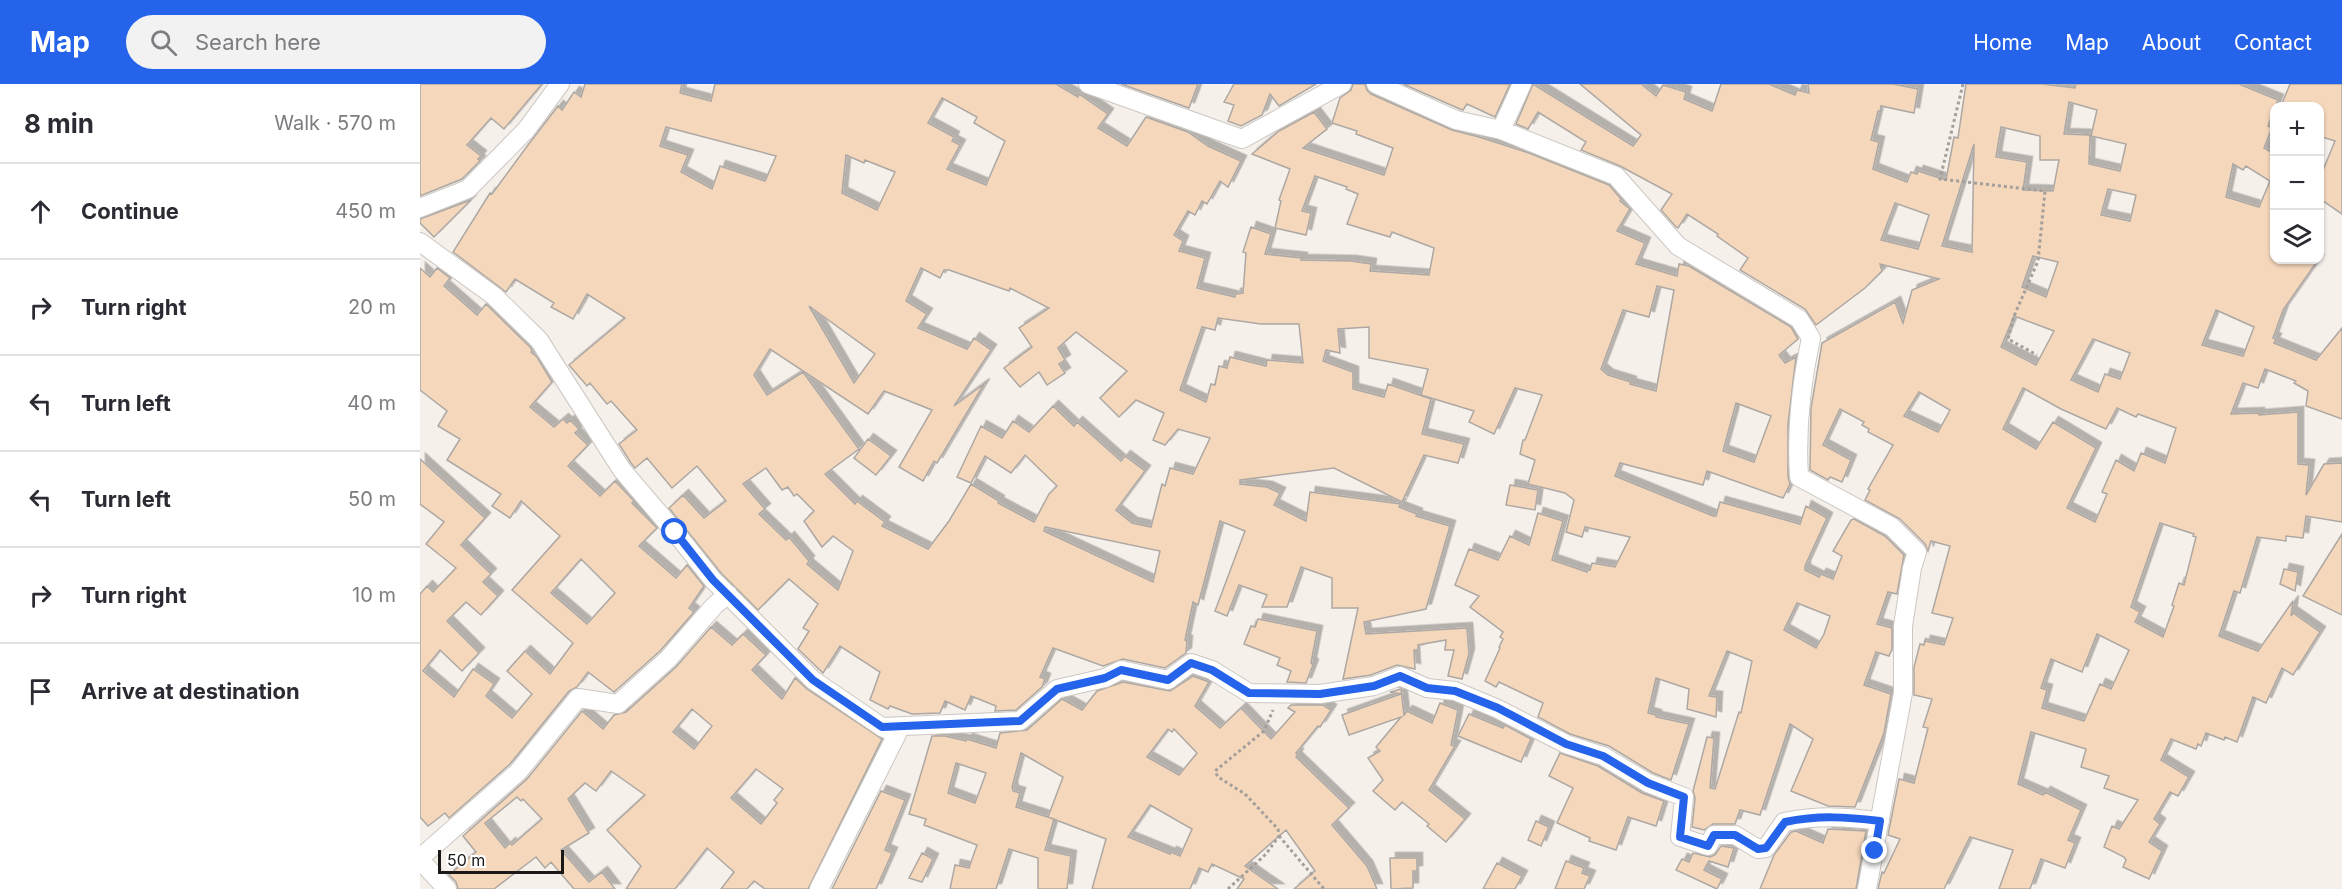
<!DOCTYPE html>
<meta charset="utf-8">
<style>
:root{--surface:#fff;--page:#f2f2f3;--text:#2b2b33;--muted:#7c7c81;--line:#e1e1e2;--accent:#2563eb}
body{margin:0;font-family:Inter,sans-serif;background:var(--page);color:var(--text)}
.controls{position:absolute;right:18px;top:18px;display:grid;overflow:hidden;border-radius:12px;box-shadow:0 2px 4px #0004}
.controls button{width:54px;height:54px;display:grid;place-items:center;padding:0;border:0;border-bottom:2px solid var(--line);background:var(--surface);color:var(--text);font:30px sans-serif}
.scale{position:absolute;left:18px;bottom:15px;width:126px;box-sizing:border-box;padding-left:6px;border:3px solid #1b1917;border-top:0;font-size:16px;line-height:21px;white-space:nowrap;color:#1b1917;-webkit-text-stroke:4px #fff;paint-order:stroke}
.stop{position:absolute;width:18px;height:18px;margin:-14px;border:4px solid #2563eb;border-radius:50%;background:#fff}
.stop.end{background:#2563eb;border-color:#fff;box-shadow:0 2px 6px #0008}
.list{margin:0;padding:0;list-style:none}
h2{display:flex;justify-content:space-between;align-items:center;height:78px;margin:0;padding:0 24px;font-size:26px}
h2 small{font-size:20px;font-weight:400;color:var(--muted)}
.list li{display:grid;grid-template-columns:39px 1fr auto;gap:18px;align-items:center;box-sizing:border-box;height:96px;padding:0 24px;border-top:2px solid var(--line)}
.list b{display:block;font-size:22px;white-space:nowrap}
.list em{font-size:20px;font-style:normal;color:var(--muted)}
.icon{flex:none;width:33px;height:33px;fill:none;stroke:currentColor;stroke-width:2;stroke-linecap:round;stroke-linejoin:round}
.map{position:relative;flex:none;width:1922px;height:805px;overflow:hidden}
header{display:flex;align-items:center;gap:36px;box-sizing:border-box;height:84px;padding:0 30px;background:var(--accent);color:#fff}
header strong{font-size:28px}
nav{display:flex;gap:33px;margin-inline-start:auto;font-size:21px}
.search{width:420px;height:54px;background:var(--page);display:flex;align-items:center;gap:15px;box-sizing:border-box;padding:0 21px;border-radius:33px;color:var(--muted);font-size:22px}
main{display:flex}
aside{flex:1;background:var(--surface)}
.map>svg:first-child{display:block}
.building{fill:#f5d7bc;stroke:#ada8a3;stroke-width:1.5;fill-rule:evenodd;filter:url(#shadow)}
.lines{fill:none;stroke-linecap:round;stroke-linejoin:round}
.street-casing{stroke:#ccc7c2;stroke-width:20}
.path{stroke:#a39f9b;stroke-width:3;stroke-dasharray:3 3;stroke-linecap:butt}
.street{stroke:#fff;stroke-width:18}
.route{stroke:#2563eb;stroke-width:8}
</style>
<header>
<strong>Map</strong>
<div class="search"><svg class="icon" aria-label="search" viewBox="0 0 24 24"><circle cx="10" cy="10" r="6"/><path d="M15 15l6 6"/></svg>Search here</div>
<nav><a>Home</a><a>Map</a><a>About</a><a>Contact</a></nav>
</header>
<main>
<aside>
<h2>8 min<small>Walk · 570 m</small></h2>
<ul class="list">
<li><svg class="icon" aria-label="ahead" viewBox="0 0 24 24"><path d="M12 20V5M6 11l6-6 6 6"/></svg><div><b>Continue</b></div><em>450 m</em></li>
<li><svg class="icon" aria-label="right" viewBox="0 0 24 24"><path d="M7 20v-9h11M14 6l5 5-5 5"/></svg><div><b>Turn right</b></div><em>20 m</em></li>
<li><svg class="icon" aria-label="left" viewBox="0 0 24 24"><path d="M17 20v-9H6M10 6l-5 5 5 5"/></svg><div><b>Turn left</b></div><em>40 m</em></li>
<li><svg class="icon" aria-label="left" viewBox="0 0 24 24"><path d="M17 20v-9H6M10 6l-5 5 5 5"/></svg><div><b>Turn left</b></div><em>50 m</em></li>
<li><svg class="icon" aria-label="right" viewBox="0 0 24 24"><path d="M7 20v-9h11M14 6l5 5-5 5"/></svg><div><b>Turn right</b></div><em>10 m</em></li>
<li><svg class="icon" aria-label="arrive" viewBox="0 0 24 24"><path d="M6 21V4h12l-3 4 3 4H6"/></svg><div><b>Arrive at destination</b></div></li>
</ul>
</aside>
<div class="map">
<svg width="1922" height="805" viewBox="0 0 1922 805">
<defs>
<filter id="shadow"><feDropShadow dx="5.5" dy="-5.5" stdDeviation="0" flood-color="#0004"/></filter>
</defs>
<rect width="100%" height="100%" fill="#f6f0eb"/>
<path class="building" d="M0,0H122L84,45L71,34L47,61L61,72L58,75L60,77L42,95L0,112Z
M165,0H262L260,9L291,17L295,0H636L658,13L659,10L688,30L678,44L707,62L726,33L768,48L788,62L821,77L808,103L800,97L787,120L782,117L775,131L768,127L754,151L763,157L759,167L785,174L777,204L815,213V210L823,209L826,169L823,168L831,143L851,150L845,170L882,174L881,176L931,177L951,180L950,187L1009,191L1014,164L972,148L970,153L927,140L938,110L926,105L927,103L895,92L882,127L891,129L886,151L855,144L861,117L859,116L870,85L832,70L859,47L894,28L907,45L883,64L964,91L973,64L936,50L937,47L912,39L920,14L931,6L933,0H945L947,6L951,10L1032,46L1059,53L1109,69L1189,101L1201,115L1200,117L1210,125L1197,147L1225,159L1216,180L1257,192L1259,180L1269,182L1371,243L1378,255L1359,271L1365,279L1376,273L1368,340V393L1370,400L1363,414L1287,387L1283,401L1200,379L1195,392L1293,432H1296L1300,418L1380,440L1386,422L1407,434L1385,482V486L1399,493L1401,490L1413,495L1422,472L1413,467L1431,436L1434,435L1465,452L1484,471L1477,510L1468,508L1457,540L1472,544V565L1469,572L1456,568L1444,601L1471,610L1464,649L1435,723L1408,722L1371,707L1393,655L1370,640L1340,731L1320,726L1315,740H1293L1284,746L1272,743L1275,714L1273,707L1287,653L1294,654L1290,704L1295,705L1319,628L1321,629L1332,577L1307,567L1289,612L1297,613L1296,633L1267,625L1269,605L1236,594L1228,629L1236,631V633L1269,640L1251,696L1233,689L1189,662L1150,650L1118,633L1123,619L1079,598L1076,603L1065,597L1080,564L1079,563L1083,555L1080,553L1083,548L1050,523L1059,512L1035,501L1049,465L1078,476L1090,452L1109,461L1118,429L1143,437L1132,476L1167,488L1168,486H1170L1172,479L1195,483L1210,453L1165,443L1162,453L1146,448L1154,416L1145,409L1108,400L1115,376L1100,370L1103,356H1105L1122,311L1095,304L1074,350L1049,338L1054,327L1001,311L1008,285L949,274V243L918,245L920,269L906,266L903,277L933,288V305L964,313L968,300L1011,315L1002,350L1044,360L1038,379L1004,371L982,418L914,384L820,396V400L847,403L860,409L854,421L886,437L890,408L981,420L979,423L997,430L996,432L1030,442L1006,525L944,538L946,550L1047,544L1049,570L1042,595L1028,592L1034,566H1025L1026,556L998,561V566H994L995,585L977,581L951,591L923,595L938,524H912V494L881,483L867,523H842L847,511L819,501L807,532L795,527L825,447L800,437L778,521L773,518L765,556L767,557L766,569L745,584L703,575L683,582L633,564L620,593L625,595L622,603L596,626L575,627L576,622L551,612L545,626L525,617L520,629L492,630L470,622L468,625L450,616L460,588L420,562L403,589L378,565L389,547L383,544L398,520L369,495L338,526L301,489L249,424L263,411L284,434L306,417L277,382L252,404L227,374L215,384L211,379L199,360L217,346L191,317L187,320L170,299L167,302L149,281L205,234L167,210L153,235L131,223L134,219L95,195L86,208L33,168L70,109L72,110L108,61L138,22L142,26L154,8L161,13ZM522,14L557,33L554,39L585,57L566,101L527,85L540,61L532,57L534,53L508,39ZM246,43L356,72L345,97L300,82L292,105L261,88L268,71L240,62ZM426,71L444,79L445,76L475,88L457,126L422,109ZM501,184L520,194L524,186H529L589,207L590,204L629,224L599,244L612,263L584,284L600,303L619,288L627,301L645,289L639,280L645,276L638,264L656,248L707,287L680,314L699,333L716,316L744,329L733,356L745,361L758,345L790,354L773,390L750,384L745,402L742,400L731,443L712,439L696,426L725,387L705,372L701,377L657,338L654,342L633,322L609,348L593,337L582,354L561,342L537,393L551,399L565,372L591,389L605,371L637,402L629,410L614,438L578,419L579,417L551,400L529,437L508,465L462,442L465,438L437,417L435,420L405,390L439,365L383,288L347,311L334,291L350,265L448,330L464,307L512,326L479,383L503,397L514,377L517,379L564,300L534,322L571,266L554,254L547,265L498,244L507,230L486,217ZM1237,202L1254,206L1236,307L1210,300L1211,298L1188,291L1181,285L1203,226L1229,233ZM389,222L455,270L434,299ZM798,234L841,240H879L883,279L847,276L846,282L810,273L807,284L799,282L795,301L791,300L786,318L760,306L782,243L795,246ZM1316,319L1351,332L1334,378L1303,367ZM346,384L362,406L368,403L374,412L377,410L394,427L384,437L402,463L413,452L433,467L418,506L387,480L389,477L369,453L366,456L339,430L345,425L323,400ZM625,443L740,467L733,498L624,447ZM1377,519L1410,532L1404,550L1396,564L1364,546Z
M701,0H778L769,24Z
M814,0H896L859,22L850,10L842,31L821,42L808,37L814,21L804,18Z
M983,0H1090L1075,33L1047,20L1043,26L1040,25Z
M1113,0L1213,62L1221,51L1160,0H1221L1236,12L1243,1L1266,8L1264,15L1292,27L1301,0H1349L1375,11L1377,6L1389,9L1388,0H1473L1498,5L1494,29L1461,22L1460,28L1458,27L1451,56L1459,58L1453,85L1487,98L1491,88L1497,90L1498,87L1526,96L1534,53L1538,54L1546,0H1622L1655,4L1656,0H1819L1858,16L1848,42L1852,44L1844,64L1854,70V176H1898L1863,226L1853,254L1856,255L1854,259L1896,276L1922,244V335L1886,322L1888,307L1874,299L1876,297L1845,285L1838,304L1823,299L1811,330L1839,329V331L1878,328V380L1889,381L1886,411L1904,380L1922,379V438L1886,432L1883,454L1866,452V457L1837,453L1820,509L1814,507L1799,552L1838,567L1873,517L1871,532L1873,529L1900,548L1873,591L1862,584L1846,619L1833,613L1817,658L1805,653L1804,656L1786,649L1781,662L1778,660L1776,665L1751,655L1741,676L1769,693L1758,712L1750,708L1734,735L1740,740L1729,758L1742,767L1729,795L1703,783L1706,776L1704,773L1684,763L1692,742L1699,745L1718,716L1684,704L1689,692L1661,683L1666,665L1611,648L1598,700L1623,711L1625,708L1661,726L1648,756L1655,759L1645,784L1621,775L1610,805H1579L1593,766L1550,753L1524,805H1458L1462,788L1464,789L1480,755L1468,751L1479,695L1494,699L1508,644L1503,643L1512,615L1494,611V583L1500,560L1504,561L1505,557L1524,561L1533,534L1512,529L1530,462L1511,457L1508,467L1505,460L1480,435L1445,416L1450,406L1448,405L1473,361L1448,348L1449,345L1442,341L1444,338L1420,325L1403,361L1431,376L1422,398L1410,393L1408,396L1390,386L1391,324L1402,259L1475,218L1483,239L1492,206L1519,195L1460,180L1462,187L1445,204L1396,241L1385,225L1320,186L1328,174L1297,152L1298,150L1267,130L1258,144L1256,143L1241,126L1252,110L1200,82L1161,66L1166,58L1118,28L1108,45L1096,40ZM1649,18L1677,26L1671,52L1706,60L1700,87L1669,80L1670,51L1644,50ZM1581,43L1620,52V76H1639L1633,107L1603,106L1607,78L1576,73ZM1554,60L1552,168L1522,162ZM1813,80L1823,86L1826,82L1850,97L1839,123L1806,113ZM1688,105L1716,111L1710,137L1681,131ZM1475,119L1509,131L1498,165L1461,156ZM1613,172L1638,178L1626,213L1602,203ZM1796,226L1834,243L1823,272L1782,261ZM1594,232L1634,247L1616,281L1581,263ZM1673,255L1710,269L1700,295L1685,290L1678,308L1651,296ZM1603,304L1641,325L1686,345L1697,324L1716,333L1718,330L1756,344L1745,379L1721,369L1714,387L1696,376L1682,408L1687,410L1675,438L1647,424L1676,364L1633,338L1616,365L1583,345ZM1499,308L1530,326L1518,348L1484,332ZM1740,439L1774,450L1773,452L1776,453L1764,501L1759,499L1752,521L1754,522L1743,553L1715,538L1720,528L1711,523ZM1677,550L1709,566L1691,605L1680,600L1664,637L1622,624L1627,606L1621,604L1631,575L1662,588Z
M1870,0H1922V130L1899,114V96L1915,57L1899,52V22H1861Z
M51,116L14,153L0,139V135Z
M0,184L10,193L17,184L30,194L24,202L57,231L66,220L110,263L112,266L111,268L117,273L132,298L110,323L134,343L143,335L147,339L150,336L159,345L155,349L168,361L148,382L180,412L195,397L214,417L212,419L237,444L219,462L256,494L267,481L284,502L269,524L274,528L240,567L194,608L168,588L157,603L149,607L90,680L29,734L25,729L8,742L0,733V510L7,502L13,508L36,484L6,460L24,438L0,420V375L65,434L41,461L71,490L63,498L78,512L61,531L46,518L27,537L59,569L42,587L20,566L3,587L34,613L53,585L74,600L66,612L92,634L112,610L87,587L105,567L130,590L153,559L92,506L140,452L101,417L90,434L72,422L81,410L27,376L40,355L18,342L27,327L0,306ZM161,475L195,509L167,540L131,509Z
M448,355L471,372L456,391L434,374Z
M1090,401L1118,406L1115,426L1086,421Z
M1922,450V531L1883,512Z
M1864,485L1878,488L1875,507L1860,500Z
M838,535L897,547L891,579L893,581L886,599L867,598L871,587L857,581L860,574L824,560L831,542L835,543Z
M291,543L312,561L323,550L346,571L332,586L362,615L375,594L387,605L462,655L388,805H345L334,797L327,805H301L314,788L287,764L255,805H206L221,782L187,746L225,711L191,687L176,707L165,699L148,715L169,749L141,766L169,798L182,788L195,805H154L131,778L125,784L116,773L74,805H38L36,798L29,791L56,768L43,752L107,695L162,627L183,645L194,631L206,628L256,583ZM272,625L292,642L274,665L253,648ZM336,685L363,705L354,716L357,719L341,740L311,714ZM97,713L101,717L103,715L122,735L92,761L90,759L85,764L65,739Z
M773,592L789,598L775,622L800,644L821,624L851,655L875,628L868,624L871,621H903L911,626L900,643L898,642L876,669L878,670L876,673L929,724L912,741L947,782L957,805H874L895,787L866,746L825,782L858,805H817L824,795L792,780L788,788L779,784L770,805H672L686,755L628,733L643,693L601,669L592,703L593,707L600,709L596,723L634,735L625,766L651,772L647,805H618V774L589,765L576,805H530L535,781L549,784L557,761L504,741L506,735L489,730L512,652H525L546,657L547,655L576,664L580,649L607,646L642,615L662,626L677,607L703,598L750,607ZM748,645L752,648L754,645L777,669L759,691L727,673ZM536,679L566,689L555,719L528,709ZM730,721L772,745L760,772L751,768L750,770L708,753Z
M981,605L984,631L987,627L1012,639L1020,619L1038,626L1031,661L1035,662L1009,706L1045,735L1026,758L1007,742L1009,740L982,718L975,726L953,707L963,696L948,674L960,667L956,663L981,633L929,651L922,631L981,610L970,608Z
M1049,630L1083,644L1085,641L1111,655L1101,678L1038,652Z
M1140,669L1178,682L1222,709L1244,717L1236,742L1208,733L1196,766L1169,757L1170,754L1137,739L1153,704L1129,692Z
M461,707L485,716L465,766L472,769L456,805H412Z
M1116,737L1129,743L1121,762L1108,756Z
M1408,745L1446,747L1436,805H1340L1354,771L1371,748L1376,747L1403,759Z
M1301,762L1314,764L1308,783L1289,777L1284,786L1302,795L1297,805L1256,786L1262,775L1269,778L1273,769L1290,773L1295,771Z
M502,769L513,775L502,798L489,794Z
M970,774H997V787H993V804L971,805Z
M1146,777L1164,784L1162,789L1170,792L1164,805H1135Z
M1077,779L1102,792L1095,805H1063Z"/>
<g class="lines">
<defs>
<path id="street" d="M668,0L822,55L922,0
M956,0L1036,36L1081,46L1196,92L1258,162L1379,235L1391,254C1381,300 1376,346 1379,393L1472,443L1497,468L1492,484L1483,542V609L1447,805
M1081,46L1102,0
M0,124L48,105L106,46L140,0
M0,158L74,212L119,256L202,386L255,448L293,496L393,596L462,643L600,637L637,605L685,594L701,586L748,596L771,579L792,586L829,609L900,610L954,602L980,592L1007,604L1035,607L1078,625L1146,660L1183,672L1228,699L1264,713L1260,753L1288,762L1294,751H1315L1338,765L1346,764L1364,738C1399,731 1426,733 1460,737
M0,774L98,688L158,614L198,620L248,575L294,522L308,510
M0,776L27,805
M399,805L477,650L462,643"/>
</defs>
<use href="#street" class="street-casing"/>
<path class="path" d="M1543,0L1520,95L1625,107L1618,177L1594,232L1588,255L1617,271
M859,752L904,805
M808,805L846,770L859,752L858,745L825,710L798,693L795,687L844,647L853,626"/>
<use href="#street" class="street"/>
</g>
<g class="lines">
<path class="route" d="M255,448L293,496L393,596L462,643L600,637L637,605L685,594L701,586L748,596L771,579L792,586L829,609L900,610L954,602L980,592L1007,604L1035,607L1078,624L1146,660L1183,672L1228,699L1264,713L1260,753L1288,762L1294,751H1315L1338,765L1346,764L1365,738C1399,731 1426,733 1460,737L1455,767"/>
</g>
</svg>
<div class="controls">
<button>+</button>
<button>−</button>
<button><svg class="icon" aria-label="layers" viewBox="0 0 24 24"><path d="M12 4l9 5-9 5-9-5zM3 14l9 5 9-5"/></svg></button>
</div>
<div class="scale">50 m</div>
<div class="stop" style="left:255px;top:448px"></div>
<div class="stop end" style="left:1455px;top:767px"></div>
</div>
</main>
